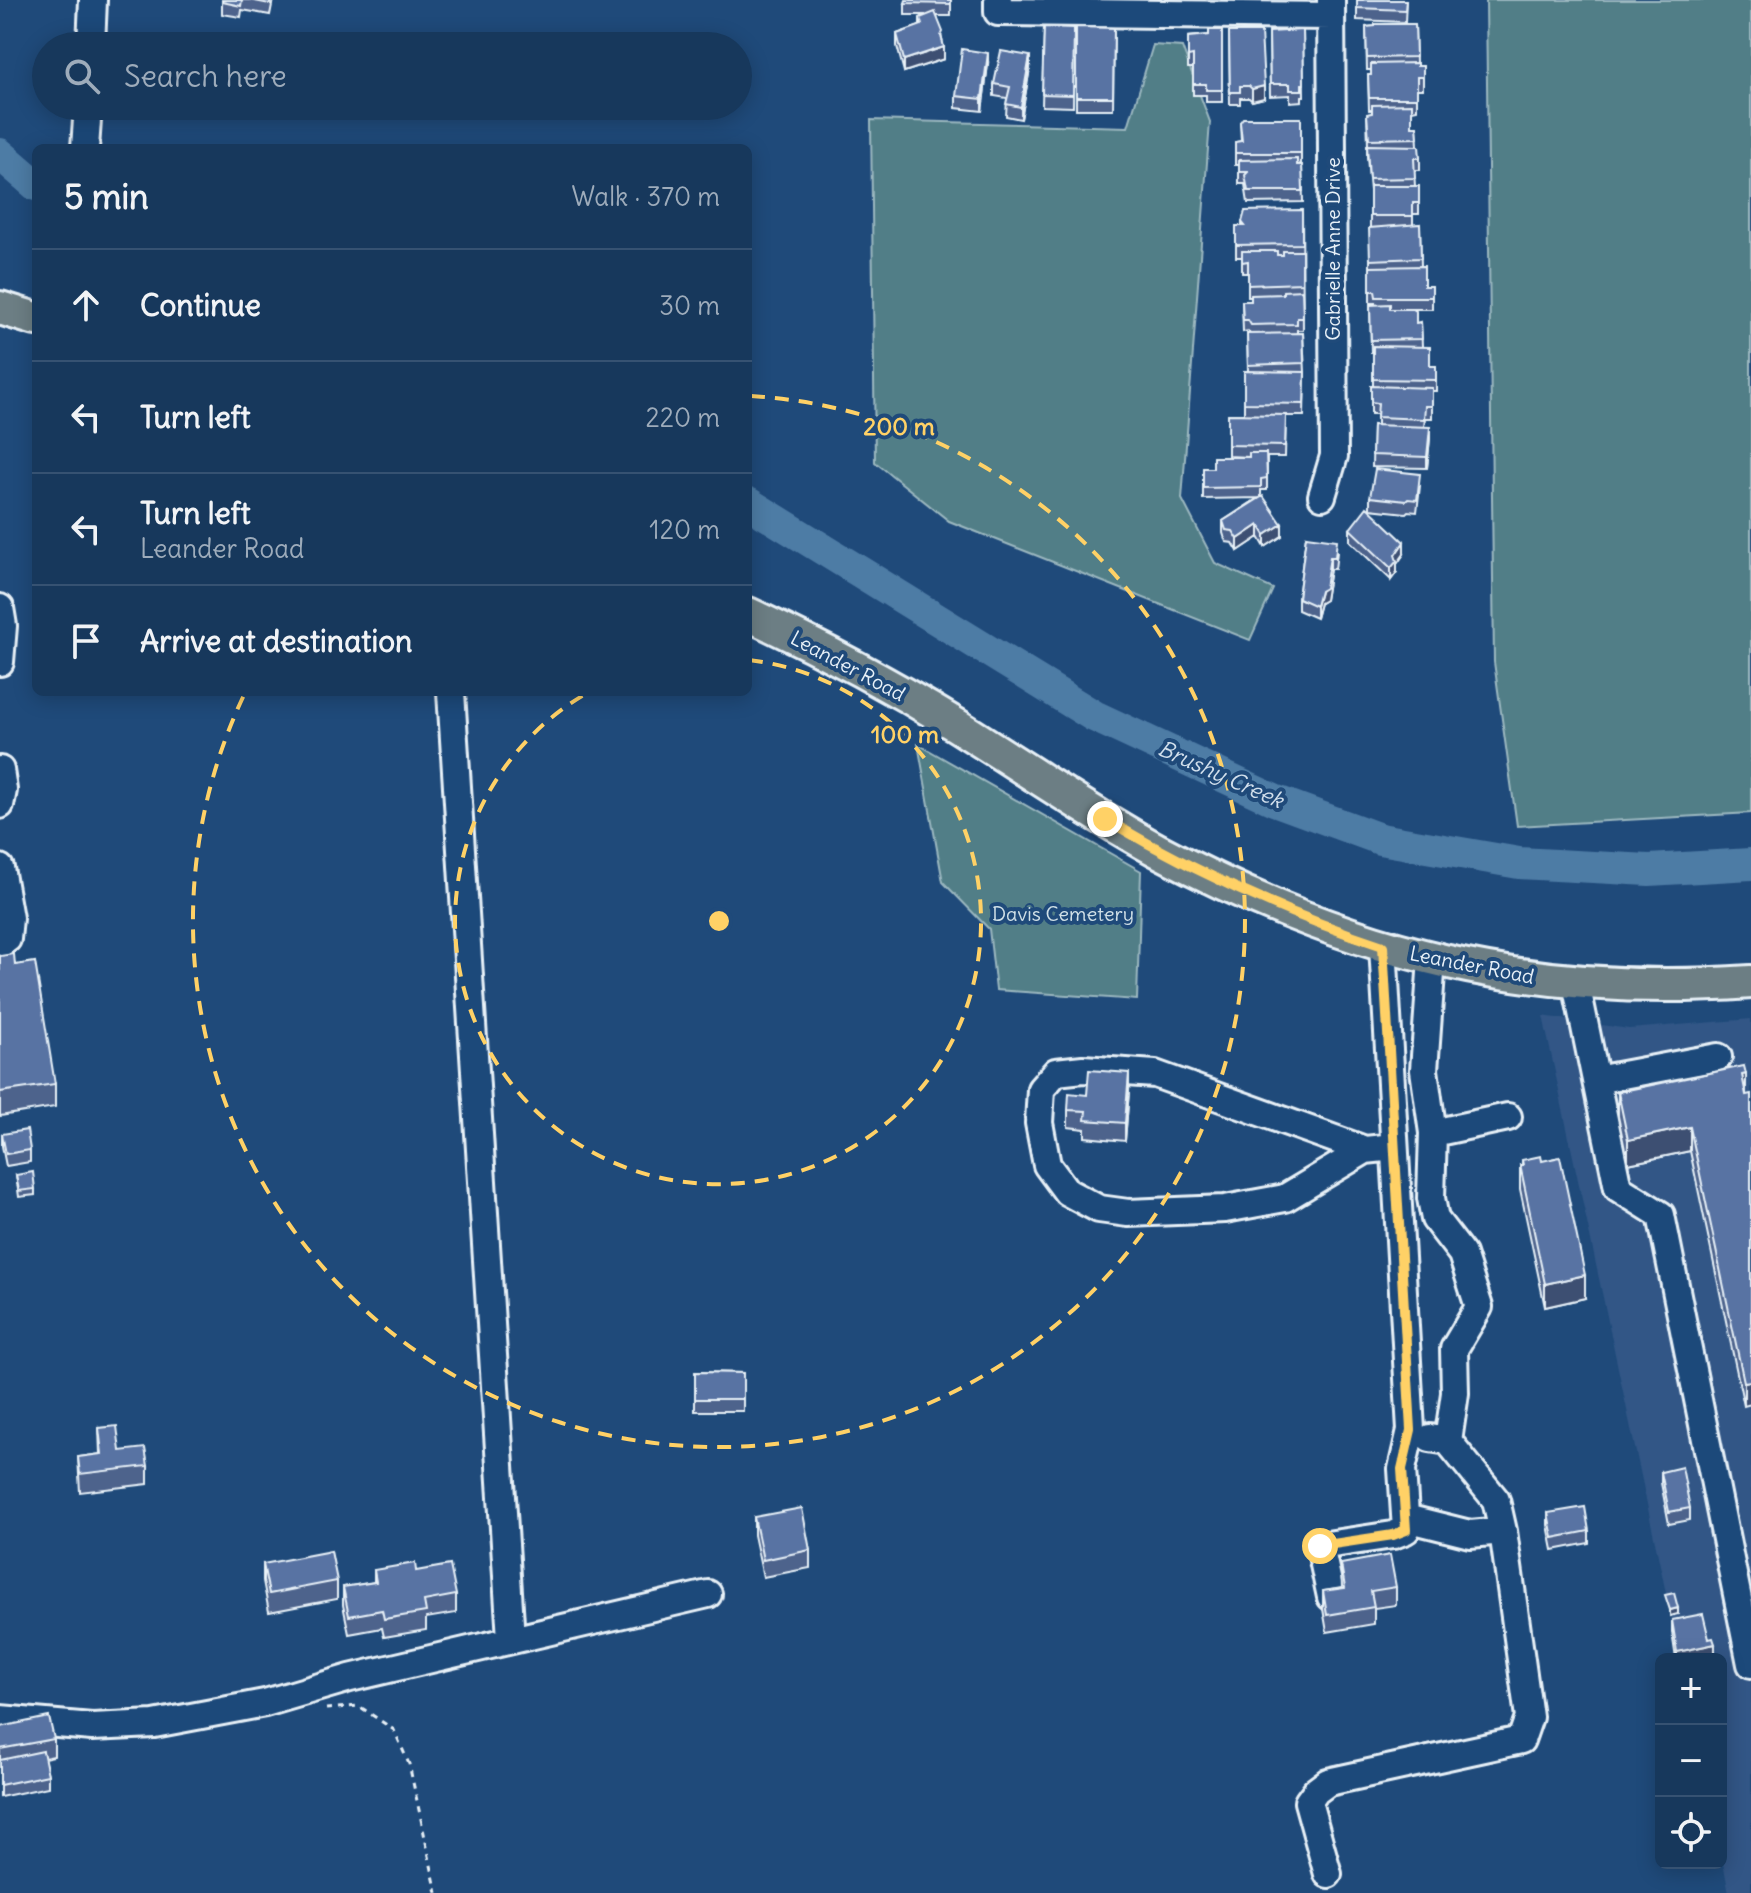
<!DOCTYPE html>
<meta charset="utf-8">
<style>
:root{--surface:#17385c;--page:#244365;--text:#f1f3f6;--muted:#9eacbb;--line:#365272}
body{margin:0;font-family:Delius,sans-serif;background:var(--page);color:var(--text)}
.controls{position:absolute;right:24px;bottom:24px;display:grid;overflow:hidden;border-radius:12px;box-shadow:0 4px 20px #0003}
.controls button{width:72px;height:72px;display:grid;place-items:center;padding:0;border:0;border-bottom:2px solid var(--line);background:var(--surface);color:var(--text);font:40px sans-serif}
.stop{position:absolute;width:24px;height:24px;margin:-18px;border:6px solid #ffd166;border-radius:50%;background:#fff}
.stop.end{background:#ffd166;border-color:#fff;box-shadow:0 2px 8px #0008}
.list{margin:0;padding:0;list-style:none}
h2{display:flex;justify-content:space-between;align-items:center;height:104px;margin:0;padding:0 32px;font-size:34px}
h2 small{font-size:26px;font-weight:400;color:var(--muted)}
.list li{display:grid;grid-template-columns:52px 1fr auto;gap:24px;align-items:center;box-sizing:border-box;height:112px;padding:0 32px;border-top:2px solid var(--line)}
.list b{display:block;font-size:30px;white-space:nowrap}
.list p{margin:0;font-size:26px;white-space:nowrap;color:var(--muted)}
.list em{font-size:26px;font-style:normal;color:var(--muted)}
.icon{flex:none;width:44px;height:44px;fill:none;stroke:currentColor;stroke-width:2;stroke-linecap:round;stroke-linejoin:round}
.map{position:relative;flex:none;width:1751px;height:1893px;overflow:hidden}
.search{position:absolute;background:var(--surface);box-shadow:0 4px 20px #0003;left:32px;top:32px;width:720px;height:88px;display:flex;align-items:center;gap:20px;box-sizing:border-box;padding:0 28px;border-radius:44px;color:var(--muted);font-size:30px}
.panel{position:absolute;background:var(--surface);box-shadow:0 4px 20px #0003;left:32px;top:144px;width:720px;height:552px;border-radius:12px}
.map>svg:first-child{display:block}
.built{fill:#305686}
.green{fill:#517e87;stroke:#9cb8c0;stroke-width:2}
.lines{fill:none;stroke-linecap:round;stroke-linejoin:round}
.river{stroke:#4e7ba5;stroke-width:32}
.minor-casing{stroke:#e8f1f8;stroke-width:32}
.major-casing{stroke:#e8f1f8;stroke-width:38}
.path{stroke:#e8f1f8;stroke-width:3;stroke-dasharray:6 6;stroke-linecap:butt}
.minor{stroke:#1f4a7a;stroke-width:26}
.major{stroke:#6c7e84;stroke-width:32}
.wall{fill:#4d638c;stroke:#e8f1f8;stroke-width:2}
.shaded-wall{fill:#3e5072;stroke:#e8f1f8;stroke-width:2}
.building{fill:#5973a3;stroke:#e8f1f8;stroke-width:2}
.route{stroke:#ffd166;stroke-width:10}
.ring{fill:none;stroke:#ffd166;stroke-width:4;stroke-dasharray:14 10}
.labels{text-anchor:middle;stroke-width:8;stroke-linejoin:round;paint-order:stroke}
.street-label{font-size:20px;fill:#e8f1f8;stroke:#1f4a7a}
.park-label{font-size:20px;fill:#d1e0e7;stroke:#1f4a7a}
.water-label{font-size:22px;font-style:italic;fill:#d1dfec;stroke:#1f4a7a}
.centre{fill:#ffd166;stroke:#1f4a7a;stroke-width:4}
.ring-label{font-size:24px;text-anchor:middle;font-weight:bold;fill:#ffd166;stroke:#1f4a7a;stroke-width:8;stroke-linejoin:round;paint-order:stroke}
</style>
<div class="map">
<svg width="1751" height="1893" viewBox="0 0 1751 1893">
<rect width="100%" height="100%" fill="#1f4a7a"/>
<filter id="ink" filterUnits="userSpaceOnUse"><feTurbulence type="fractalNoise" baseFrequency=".0125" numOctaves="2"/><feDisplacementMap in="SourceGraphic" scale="16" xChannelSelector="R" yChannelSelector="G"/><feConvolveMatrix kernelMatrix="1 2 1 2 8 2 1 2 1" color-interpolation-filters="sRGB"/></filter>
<g filter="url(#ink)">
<path class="built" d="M1543,1016L1629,1029L1751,1019V1893H1729L1721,1853V1659H1680Z"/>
<path class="green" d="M1486,0H1751V813L1517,826L1494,662Z
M1153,45L1182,47L1210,122L1182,499L1215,563L1273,589L1250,640L949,521L875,462L871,120L1128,127Z
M918,744L1141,871L1137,1000L996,990L989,929L943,882Z"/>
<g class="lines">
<path class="river" d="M0,154L36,185
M748,503L1094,716L1274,800L1380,839L1519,863L1649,870L1751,864"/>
<defs>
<path id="minor" d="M998,0V12L1331,16
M91,46L93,0
M85,148L88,106
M1322,496L1334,456L1331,0
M0,608L3,626L0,662
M451,692L511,1639
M0,770L3,790L0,805
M0,868L9,918L7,939L0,944
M1432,959L1424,1070L1433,1133L1508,1117
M1576,983L1618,1188L1661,1215L1751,1664
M1596,1080L1718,1057
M1433,1133L1431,1198L1435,1219L1462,1254L1479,1307L1454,1349L1455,1393L1448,1441
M1365,1150L1155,1074L1083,1069L1056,1072L1041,1089L1039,1123L1047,1165L1067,1192L1099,1209L1128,1213L1225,1209L1285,1198L1365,1150L1394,1147
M1406,1518L1470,1534L1503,1531L1496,1500L1448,1441L1430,1438
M1331,1597L1320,1546L1393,1535L1406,1530L1402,1469L1411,1430L1383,946
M0,1719L92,1727L154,1724L265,1703L350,1678L708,1594
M1328,1874L1308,1802L1316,1791L1328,1782L1521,1740L1529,1717L1503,1531"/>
<path id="major" d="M0,308L36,319
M748,614C819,647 889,684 956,725C1023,767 1088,812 1157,850C1352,954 1529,998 1751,982"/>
</defs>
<use href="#minor" class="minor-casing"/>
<use href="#major" class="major-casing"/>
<path class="path" d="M326,1709L359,1706L394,1730L409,1764L437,1893"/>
<use href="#minor" class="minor"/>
<use href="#major" class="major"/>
</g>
<path class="wall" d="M222,0H273L270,15L242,10L241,17L222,14Z
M951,0V16H937L943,44L944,59L904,72L897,46V34L920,26V18L926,15H905V3Z
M1357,0H1406L1405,22L1357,20Z
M1415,24L1416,63L1417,66H1423V89H1417V109L1412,110V126H1417L1418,146L1420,158V170H1414L1415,186H1419V214H1413V225L1420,224L1421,266L1424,286H1432V309H1413L1416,323L1421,322L1422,346L1430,366H1436V391H1432V418H1425L1424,427L1430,438L1427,468L1372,467L1373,425L1377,426V414H1371V386H1373V352H1371L1370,305H1375V303H1370V191L1367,157V145H1368L1367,114L1372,113V110H1369L1368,75H1371V70H1367L1366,27Z
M1044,27L1074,28L1073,107L1042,106Z
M1076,27L1114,28L1113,109H1076Z
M1222,30V102H1206V95H1193V68H1188V37L1209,35Z
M1303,30L1304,96H1302V101L1290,102V95L1270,96L1269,32Z
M1229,32L1264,98L1252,101L1249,98H1240V104H1230Z
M988,64L982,111L956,108V96Z
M1030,68L1021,119L1006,116L1007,98L994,96V84Z
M1301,118V164L1297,165H1302L1303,202L1248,203L1245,184H1239V165H1235V142L1241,141L1240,122Z
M1302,210L1303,330H1297V333H1303L1305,372L1304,416H1286L1285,457H1267V490H1261V497L1282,536L1265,547L1259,537L1238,551L1233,543L1226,542L1223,533V521L1258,498L1203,499V480L1213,468L1249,457L1228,456V414H1244V371H1248L1247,334H1250L1248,331L1243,332L1242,301H1251V297H1248V273H1242V257H1236V226H1242V222Z
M1420,486L1417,512L1408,511L1406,513L1370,509V497Z
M1350,529L1404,554L1397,564V572L1391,580L1350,541Z
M1306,536L1337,552L1335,569H1330L1325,600L1320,603L1316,618L1298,610V598Z
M0,956L15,965L55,1084V1107L0,1116Z
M1746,1074V1095L1744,1406L1690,1151L1628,1164L1618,1116V1092Z
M1129,1091L1125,1141L1085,1137V1129L1068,1127V1110Z
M2,1134L30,1150V1162L6,1166L2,1146Z
M1522,1160L1585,1298L1545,1307L1520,1189V1165H1522Z
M16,1175L35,1189V1195L19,1197Z
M695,1372L743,1373V1411H695Z
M99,1428L120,1451L148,1466V1484L80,1492L78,1457L100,1454Z
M1661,1472L1690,1508V1520L1669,1524L1661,1483Z
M1548,1513L1589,1531V1543L1553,1550L1548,1525Z
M754,1517L810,1550V1568L763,1577L754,1535Z
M263,1564L337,1581V1599L269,1612L263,1581Z
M1341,1564L1396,1587V1605L1374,1608V1624L1327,1632L1323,1609V1591L1342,1588Z
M374,1570L416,1571L456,1595V1613L426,1618V1630L384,1637L382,1628L349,1634L343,1605V1587L374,1582Z
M1672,1620L1709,1639L1715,1656L1700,1659H1676L1672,1632Z
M0,1727L54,1739V1756L44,1758L48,1775V1787L0,1797Z"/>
<path class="shaded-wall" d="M944,47V59L904,72V60Z
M988,53V64L982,111V99Z
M1030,56V68L1021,119V107Z
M1264,86V98L1252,101V89Z
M1430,427V438L1427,468V457Z
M1282,524V536L1265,547V535Z
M1259,525V537L1238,551V539Z
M1404,542V554L1397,564V572L1391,580V568L1395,555Z
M1330,557V569L1325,600L1320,603L1316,618V606Z
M1129,1073V1091L1125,1141V1123Z
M1746,1074V1098L1742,1075Z
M1690,1127V1151L1628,1164V1140Z
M1585,1275V1298L1545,1307V1284Z
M1751,1381V1404L1744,1406V1382Z
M1678,1608V1614L1670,1616V1610Z
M1715,1644V1656L1700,1659H1677V1652Z"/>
<path class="building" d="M222,0H242L241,6L222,2Z
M250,0H271L270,4Z
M906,0H951V4L905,3Z
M1357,0H1406L1405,10L1357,8Z
M935,12L943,32L941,36L944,47L904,60L897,34L922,25L920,18Z
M1375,24H1415L1416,57L1367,58L1366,27L1375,26Z
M1044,27L1074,28L1073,95L1042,94Z
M1076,27L1114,28L1113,97H1076Z
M1209,30H1222V90H1206V84H1193V56L1188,57V37L1209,35Z
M1303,30L1304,84H1302V90H1290V84H1270L1269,32Z
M1229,32H1261L1264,86L1252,89L1249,86H1240V92H1230Z
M962,49L988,53L982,99L956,96Z
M1001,51L1030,56L1021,107L1006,104L1010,87L994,84Z
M1417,63V66H1423V77H1417V98H1369L1368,75H1371V64Z
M1412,104V126H1417L1418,138L1369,139L1367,114L1372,113V105Z
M1243,118H1301V153H1235V142L1242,141L1240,122Z
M1367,145L1419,146L1420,158H1414L1415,178L1369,179Z
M1297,159V165H1302L1303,191H1248L1245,175L1248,172H1239V160Z
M1370,186H1419V203H1413V216H1370Z
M1302,210V244L1236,245V226H1245L1242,222L1245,211Z
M1420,224L1421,258L1370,260L1369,228Z
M1242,251H1277V255H1283V251H1302V283L1248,285V261L1242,262Z
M1424,266V286H1432V297H1376L1375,291H1370V267Z
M1302,290L1303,318H1297V324L1251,325L1248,320H1243L1242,301H1251V295L1283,294V291Z
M1390,304V309H1413L1416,311V323L1421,322L1422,339L1371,340L1370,305Z
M1303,333L1304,363L1248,365L1247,334Z
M1373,346L1430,347V366H1436V380L1373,379Z
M1244,371L1305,372L1304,404L1244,403Z
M1371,386L1432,388V406H1425L1424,419L1377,417L1378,403L1371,402Z
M1228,414L1286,415L1285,446L1228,445Z
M1373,425L1430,427L1427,457L1372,455Z
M1249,453H1266L1267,478L1261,479V487L1203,488V468H1213V457H1249Z
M1375,469L1420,474L1417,500L1408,499L1406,501L1370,497Z
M1263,496L1282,524L1265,535L1259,525L1238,539L1233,531L1226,530L1223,521Z
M1367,507L1404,542L1395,555L1397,561L1391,568L1350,529Z
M1306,536L1337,540L1335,557H1330L1325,588L1320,591L1316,606L1298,598Z
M14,954L15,965L35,962L55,1084L0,1092V956Z
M1744,1066L1746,1074L1742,1075L1746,1095L1751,1094V1381L1744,1382L1690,1127L1628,1140L1618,1092Z
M1089,1070L1129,1073L1125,1123L1085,1120L1086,1111L1068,1110L1069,1093L1087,1095Z
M27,1130L30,1150L6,1154L2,1134Z
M1541,1156L1542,1161L1560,1157L1585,1275L1545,1284L1520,1165H1523L1522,1160Z
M33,1172L35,1189L19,1191L16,1175Z
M695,1372L743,1373V1399H695Z
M117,1426L120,1451L145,1448L148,1466L80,1474L78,1457L102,1454L99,1428Z
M1682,1467L1690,1508L1669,1512L1661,1472Z
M1585,1507L1589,1531L1553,1538L1548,1513Z
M802,1508L810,1550L763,1560L754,1517Z
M331,1551L337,1581L269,1594L263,1564Z
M1390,1555L1396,1587L1371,1591L1374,1607L1327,1615L1323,1591L1345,1588L1341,1564Z
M415,1563L416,1571L450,1565L456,1595L424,1601L426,1612L384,1619L382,1610L349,1616L343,1587L376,1582L374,1570Z
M1674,1593L1678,1608L1670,1610L1665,1595Z
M1703,1614L1709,1639L1713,1638L1715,1644L1677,1652L1672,1620Z
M49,1717L54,1739L0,1749V1727Z
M43,1751L48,1775L0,1785V1760Z"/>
</g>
<g class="lines" filter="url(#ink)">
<path class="route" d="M1105,819C1193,871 1285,914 1383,946L1411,1430L1402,1469L1406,1530L1393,1535L1320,1546"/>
</g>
<g class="ring">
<path d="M749 660A263 263 0 1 1 589 692"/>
<path d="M751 396A526 526 0 1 1 244 695"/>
</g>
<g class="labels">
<g class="street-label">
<text transform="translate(1333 249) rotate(-90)" y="7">Gabrielle Anne Drive</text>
<text transform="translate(848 666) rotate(28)" y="7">Leander Road</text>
<text transform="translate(1472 965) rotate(11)" y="7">Leander Road</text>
</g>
<g class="park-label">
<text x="1063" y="921">Davis Cemetery</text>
</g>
<g class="water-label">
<text transform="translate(1221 774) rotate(24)" y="8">Brushy Creek</text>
</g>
</g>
<circle cx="719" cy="921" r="12" class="centre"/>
<g class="ring-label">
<text x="899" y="435">200 m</text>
<text x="905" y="743">100 m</text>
</g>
</svg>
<div class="controls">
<button>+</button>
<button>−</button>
<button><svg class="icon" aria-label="locate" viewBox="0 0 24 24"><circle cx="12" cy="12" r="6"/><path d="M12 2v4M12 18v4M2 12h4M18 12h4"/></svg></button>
</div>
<div class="stop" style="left:1320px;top:1546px"></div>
<div class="stop end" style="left:1105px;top:819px"></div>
<div class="search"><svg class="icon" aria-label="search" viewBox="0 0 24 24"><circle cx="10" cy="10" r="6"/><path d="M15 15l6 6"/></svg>Search here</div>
<section class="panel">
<h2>5 min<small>Walk · 370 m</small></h2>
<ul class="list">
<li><svg class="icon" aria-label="ahead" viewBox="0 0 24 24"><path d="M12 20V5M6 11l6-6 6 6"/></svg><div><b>Continue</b></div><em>30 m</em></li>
<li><svg class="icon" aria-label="left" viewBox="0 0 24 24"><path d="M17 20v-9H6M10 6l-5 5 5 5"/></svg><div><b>Turn left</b></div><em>220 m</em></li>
<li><svg class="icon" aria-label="left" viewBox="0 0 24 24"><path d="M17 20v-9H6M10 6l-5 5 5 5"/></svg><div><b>Turn left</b><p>Leander Road</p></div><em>120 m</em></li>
<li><svg class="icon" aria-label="arrive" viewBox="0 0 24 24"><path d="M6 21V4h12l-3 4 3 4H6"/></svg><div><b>Arrive at destination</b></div></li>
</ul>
</section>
</div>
